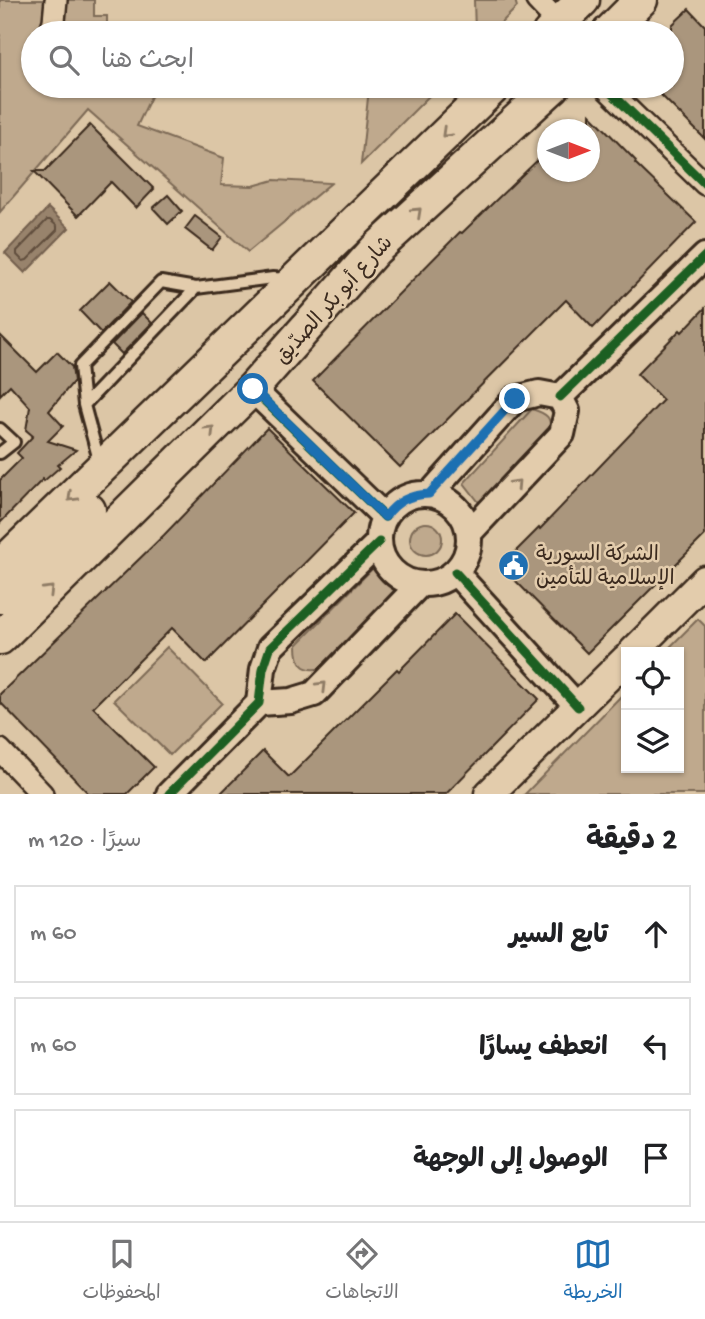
<!DOCTYPE html>
<html lang="ar">
<meta charset="utf-8">
<style>
:root{--surface:#fff;--page:#f2f2f2;--text:#202124;--muted:#757577;--line:#e0e0e0;--accent:#1f6fb2}
body{margin:0;font-family:"Gochi Hand","Playpen Sans Arabic",sans-serif;background:var(--page);color:var(--text);direction:rtl}
.controls{position:absolute;right:21px;bottom:21px;display:grid;overflow:hidden;border-radius:0px;box-shadow:0 2px 5px #0004}
.controls button{width:63px;height:63px;display:grid;place-items:center;padding:0;border:0;border-bottom:2px solid var(--line);background:var(--surface);color:var(--text);font:35px sans-serif}
.compass{position:absolute;left:537px;top:119px;width:63px;height:63px;border-radius:50%;background:var(--surface);box-shadow:0 2px 5px #0004;rotate:90deg}
.stop{position:absolute;width:21px;height:21px;margin:-16px;border:5px solid #1f6fb2;border-radius:50%;background:#fff}
.stop.end{background:#1f6fb2;border-color:#fff;box-shadow:0 2px 7px #0008}
.list{margin:0;padding:0;list-style:none}
h2{display:flex;justify-content:space-between;align-items:center;height:91px;margin:0;padding:0 28px;font-size:30px}
h2 small{font-size:23px;font-weight:400;color:var(--muted)}
.list li{display:grid;grid-template-columns:46px 1fr auto;gap:21px;align-items:center;box-sizing:border-box;height:98px;margin:0 14px 14px;padding:0 14px;border:2px solid var(--line);border-radius:0px}
.list b{display:block;font-size:26px;white-space:nowrap}
.list em{font-size:23px;font-style:normal;color:var(--muted)}
.icon{flex:none;width:38px;height:38px;fill:none;stroke:currentColor;stroke-width:2;stroke-linecap:round;stroke-linejoin:round}
.map{position:relative;flex:none;width:705px;height:794px;overflow:hidden;direction:ltr}
.search{position:absolute;background:var(--surface);box-shadow:0 2px 5px #0004;left:21px;right:21px;top:21px;height:77px;display:flex;align-items:center;gap:18px;box-sizing:border-box;padding:0 24px;border-radius:38px;color:var(--muted);font-size:26px}
.sheet{height:427px;background:var(--surface)}
nav{display:flex;justify-content:space-around;align-items:center;box-sizing:border-box;height:98px;border-top:2px solid var(--line);background:var(--surface);font-size:19px;color:var(--muted)}
nav a{display:grid;justify-items:center;gap:4px}
nav .on{color:var(--accent)}
.map>svg:first-child{display:block}
.green{fill:#bfa98d;stroke:#7d6a56;stroke-width:2}
.water{fill:#98836c;stroke:#735f4d;stroke-width:2}
.lines{fill:none;stroke-linecap:round;stroke-linejoin:round}
.shore{stroke:#604e3d;stroke-width:2}
.building{fill:#aa967d;stroke:#3b2a1e;stroke-width:2}
.service-casing{stroke:#3b2a1e;stroke-width:16}
.minor-casing{stroke:#3b2a1e;stroke-width:26}
.tertiary-casing{stroke:#3b2a1e;stroke-width:30}
.secondary-casing{stroke:#3b2a1e;stroke-width:33}
.primary-casing{stroke:#3b2a1e;stroke-width:37}
.service{stroke:#e3ccac;stroke-width:10}
.minor{stroke:#e3ccac;stroke-width:21}
.tertiary{stroke:#e3ccac;stroke-width:24}
.secondary{stroke:#e3ccac;stroke-width:28}
.primary{stroke:#e3ccac;stroke-width:32}
.cycleway-casing{stroke:#e3ccac;stroke-width:13}
.cycleway{stroke:#1b5e20;stroke-width:9}
.oneway{stroke:#8f7b65}
.route{stroke:#1f6fb2;stroke-width:9}
.labels{text-anchor:middle;stroke-width:5;stroke-linejoin:round;paint-order:stroke}
.street-label{font-size:21px;fill:#3b2a1e;stroke:#e3ccac}
.poi-label{font-size:21px;fill:#3b2a1e;stroke:#e3ccac;text-anchor:start}
</style>
<div class="map">
<svg width="705" height="794" viewBox="0 0 705 794">
<rect width="100%" height="100%" fill="#dcc6a6"/>
<filter id="ink" filterUnits="userSpaceOnUse"><feTurbulence type="fractalNoise" baseFrequency=".0143" numOctaves="2"/><feDisplacementMap in="SourceGraphic" scale="14" xChannelSelector="R" yChannelSelector="G"/><feConvolveMatrix kernelMatrix="1 2 1 2 8 2 1 2 1" color-interpolation-filters="sRGB"/></filter>
<g filter="url(#ink)">
<path class="green" d="M0,0H94V16H107V33H33V86H156L137,126L224,158L221,185L253,186L274,180L331,183L248,252L88,110L0,212Z
M474,0H515L517,7L491,33H449V28L475,32Z
M384,86H439L361,164L369,88L383,89Z
M532,409C547,414 552,417 550,433L481,505L464,483Z
M410 539a16 16 0 1 1 32 0a16 16 0 1 1-32 0Z
M376,565L398,589L322,668C302,673 297,663 297,645Z
M698,619L705,626V794H525L626,691V768H679V652H665Z
M167,647L222,703L170,755L114,700Z"/>
<path class="water" d="M48,208L69,228L25,273L5,253Z"/>
<g class="lines">
<path class="shore" d="M47,220H50L57,226V230L27,260L23,261L17,255V251Z"/>
</g>
<path class="building" d="M689,9L705,26V139L652,86H672V25Z
M590,114L636,161L635,163L696,222L593,328L566,300L400,467L313,381L460,232L462,233L548,150V172H590Z
M90,125L154,189L136,208L111,182L78,216L34,171H45Z
M168,195L182,211L168,224L153,208Z
M195,216L222,237L212,250L185,229Z
M110,281L131,302L101,333L80,311Z
M705,308V535L587,653L501,566L539,528L540,529L663,400L637,374L680,330L682,332Z
M142,313L152,323L122,354L112,344Z
M0,335L37,372L57,352L72,367L74,381L49,411L63,426L48,441L76,450L58,465L60,467L44,481L43,479L0,523V480L22,458L17,453L33,436L26,430L30,407L10,385L0,395Z
M267,428L354,513L206,663L172,628L93,707L154,767L127,794H89L0,702V694L164,535Z
M455,614L539,699L446,794H220L263,751L289,777L397,669L399,671Z"/>
<g class="lines">
<defs>
<path id="service" d="M84,405L80,366L161,282L196,288
M0,429L14,442L0,453
M100,464L84,405L196,288L273,278L288,279"/>
<path id="minor" d="M537,0L559,23
M50,33L54,21L56,0
M604,86L705,184
M0,750L42,794"/>
<path id="tertiary" d="M252,389L385,517
M560,397L705,256
M430,494L515,399L539,393L560,397
M379 539a45 45 0 1 1 90 0a45 45 0 1 1-90 0Z
M469,533L562,434L567,411L560,397
M455,572L578,707
M259,703L291,701L314,694L420,584
M169,794L259,703L263,669L270,648L379,542"/>
<path id="secondary" d="M633,652L705,580
M489,794L626,659"/>
<path id="primary" d="M549,33L583,0
M608,33L641,0
M0,566L495,86
M0,597L89,510
M0,638L252,389L375,250L554,86"/>
</defs>
<use href="#service" class="service-casing"/>
<use href="#minor" class="minor-casing"/>
<use href="#tertiary" class="tertiary-casing"/>
<use href="#secondary" class="secondary-casing"/>
<use href="#primary" class="primary-casing"/>
<use href="#service" class="service"/>
<use href="#minor" class="minor"/>
<use href="#tertiary" class="tertiary"/>
<use href="#secondary" class="secondary"/>
<use href="#primary" class="primary"/>
<defs>
<path id="cycleway" d="M604,86L705,184
M252,389L385,517
M560,397L705,256
M455,572L578,707
M169,794L259,703L263,669L270,648L379,542"/>
</defs>
<use href="#cycleway" class="cycleway-casing"/>
<use href="#cycleway" class="cycleway"/>
</g>
<defs><path id="oneway-chevron" d="M-2-3.5L2.5 0L-2 3.5" fill="none" stroke-width="1.6" stroke-linecap="round" stroke-linejoin="round" transform="scale(1.75)"/></defs>
<g class="oneway">
<use href="#oneway-chevron" transform="translate(446 133) rotate(136)"/>
<use href="#oneway-chevron" transform="translate(417 212) rotate(-43)"/>
<use href="#oneway-chevron" transform="translate(210 430) rotate(-45)"/>
<use href="#oneway-chevron" transform="translate(516 484) rotate(-47)"/>
<use href="#oneway-chevron" transform="translate(72 497) rotate(136)"/>
<use href="#oneway-chevron" transform="translate(49 590) rotate(-45)"/>
<use href="#oneway-chevron" transform="translate(322 686) rotate(-45)"/>
</g>
</g>
<g class="lines" filter="url(#ink)">
<path class="route" d="M253,389L385,517C397,501 409,495 429,494L515,399"/>
</g>
<defs>
<symbol id="civic-disc" viewBox="-11 -11 22 22"><circle r="9.5" fill="#1f6fb2" stroke="#e3ccac"/><path d="M-.6-6.5H3V-4.5H.6V-3L4-1V1h2V6H-6V1h2V-1L-.6-3ZM-1.2 2.5V6h2.4V2.5Z" fill="#fff"/></symbol>
</defs>
<g fill-rule="evenodd">
<use href="#civic-disc" x="496" y="548" width="35" height="35"/>
</g>
<g class="labels">
<g class="street-label">
<text transform="translate(333 299) rotate(-48)" y="7">شارع أبو بكر الصدّيق</text>
</g>
<g class="poi-label">
<text x="536" y="560">الشركة السورية<tspan x="536" dy="24">الإسلامية للتأمين</tspan></text>
</g>
</g>
</svg>
<div class="controls">
<button><svg class="icon" aria-label="locate" viewBox="0 0 24 24"><circle cx="12" cy="12" r="6"/><path d="M12 2v4M12 18v4M2 12h4M18 12h4"/></svg></button>
<button><svg class="icon" aria-label="layers" viewBox="0 0 24 24"><path d="M12 4l9 5-9 5-9-5zM3 14l9 5 9-5"/></svg></button>
</div>
<svg class="compass" viewBox="-18 -18 36 36"><path d="M0-13l5 13h-10z" fill="#e53935"/><path d="M0 13l5-13h-10z" fill="#757577"/></svg>
<div class="stop" style="left:253px;top:389px"></div>
<div class="stop end" style="left:515px;top:399px"></div>
<div class="search"><svg class="icon" aria-label="search" viewBox="0 0 24 24"><circle cx="10" cy="10" r="6"/><path d="M15 15l6 6"/></svg>ابحث هنا</div>
</div>
<section class="sheet">
<h2>2 دقيقة<small>سيرًا · 120 m</small></h2>
<ul class="list">
<li><svg class="icon" aria-label="ahead" viewBox="0 0 24 24"><path d="M12 20V5M6 11l6-6 6 6"/></svg><div><b>تابع السير</b></div><em>60 m</em></li>
<li><svg class="icon" aria-label="left" viewBox="0 0 24 24"><path d="M17 20v-9H6M10 6l-5 5 5 5"/></svg><div><b>انعطف يسارًا</b></div><em>60 m</em></li>
<li><svg class="icon" aria-label="arrive" viewBox="0 0 24 24"><path d="M6 21V4h12l-3 4 3 4H6"/></svg><div><b>الوصول إلى الوجهة</b></div></li>
</ul>
</section>
<nav>
<a class="on"><svg class="icon" aria-label="map" viewBox="0 0 24 24"><path d="M3 6l6-2 6 2 6-2v14l-6 2-6-2-6 2zM9 4v14M15 6v14"/></svg>الخريطة</a>
<a><svg class="icon" aria-label="directions" viewBox="0 0 24 24"><path d="M12 3l9 9-9 9-9-9zM9 14v-3h6M13 9l2 2-2 2"/></svg>الاتجاهات</a>
<a><svg class="icon" aria-label="saved" viewBox="0 0 24 24"><path d="M7 4h10v16l-5-4-5 4z"/></svg>المحفوظات</a>
</nav>
